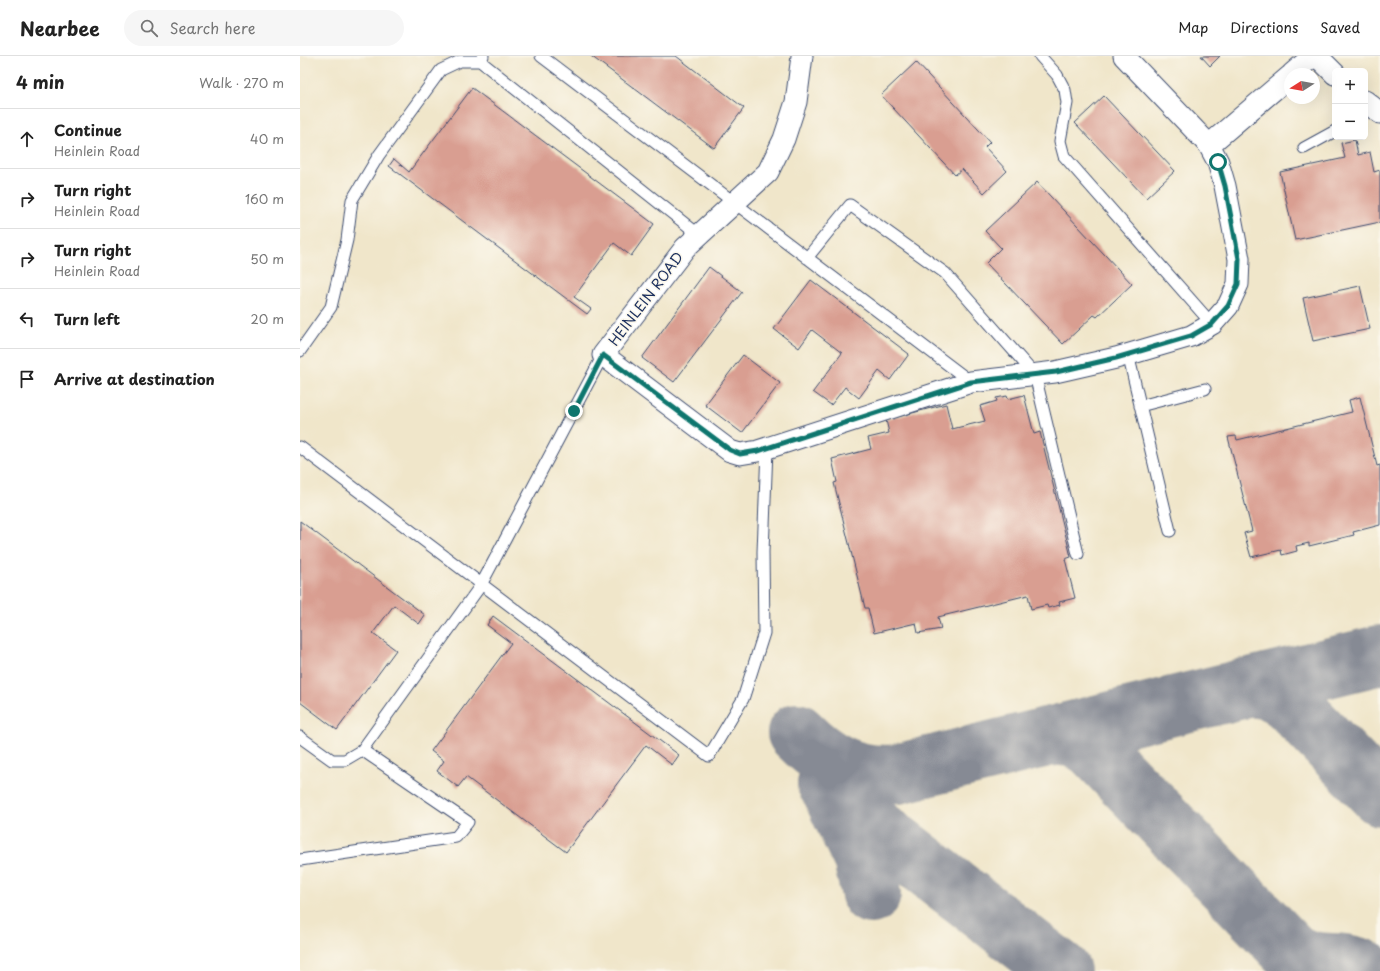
<!DOCTYPE html>
<meta charset="utf-8">
<style>
:root{--surface:#fff;--page:#f6f6f6;--text:#222;--muted:#767676;--line:#e0e0e0}
body{margin:0;font-family:"Playpen Sans",sans-serif;background:var(--page);color:var(--text)}
.controls{position:absolute;right:12px;top:12px;display:grid;overflow:hidden;border-radius:6px;box-shadow:0 4px 16px #0002}
.controls button{width:36px;height:36px;display:grid;place-items:center;padding:0;border:0;border-bottom:1px solid var(--line);background:var(--surface);color:var(--text);font:20px sans-serif}
.compass{position:absolute;left:984px;top:12px;width:36px;height:36px;border-radius:50%;background:var(--surface);box-shadow:0 4px 16px #0002;rotate:259deg}
.stop{position:absolute;width:12px;height:12px;margin:-9px;border:3px solid #0f766e;border-radius:50%;background:#fff}
.stop.end{background:#0f766e;border-color:#fff;box-shadow:0 1px 4px #0008}
.list{margin:0;padding:0;list-style:none}
h2{display:flex;justify-content:space-between;align-items:center;height:52px;margin:0;padding:0 16px;font-size:17px}
h2 small{font-size:13px;font-weight:400;color:var(--muted)}
.list li{display:grid;grid-template-columns:26px 1fr auto;gap:12px;align-items:center;box-sizing:border-box;height:60px;padding:0 16px;border-top:1px solid var(--line)}
.list b{display:block;font-size:15px;white-space:nowrap}
.list p{margin:0;font-size:13px;white-space:nowrap;color:var(--muted)}
.list em{font-size:13px;font-style:normal;color:var(--muted)}
.icon{flex:none;width:22px;height:22px;fill:none;stroke:currentColor;stroke-width:2;stroke-linecap:round;stroke-linejoin:round}
.map{position:relative;flex:none;width:1080px;height:915px;overflow:hidden}
header{display:flex;align-items:center;gap:24px;box-sizing:border-box;height:56px;padding:0 20px;background:var(--surface);border-bottom:1px solid var(--line)}
header strong{font-size:19px}
nav{display:flex;gap:22px;margin-inline-start:auto;font-size:14px}
.search{width:280px;height:36px;background:var(--page);display:flex;align-items:center;gap:10px;box-sizing:border-box;padding:0 14px;border-radius:22px;color:var(--muted);font-size:15px}
main{display:flex}
aside{flex:1;background:var(--surface)}
.map>svg:first-child{display:block}
.lines{fill:none;stroke-linecap:round;stroke-linejoin:round}
.taxiway{stroke:#868a94;stroke-width:60}
.building{fill:#d99e91}
.service-casing{stroke:#3b4a6e;stroke-width:13}
.minor-casing{stroke:#3b4a6e;stroke-width:23}
.service{stroke:#fff;stroke-width:11}
.minor{stroke:#fff;stroke-width:21}
.route{stroke:#0f766e;stroke-width:5}
.labels{text-anchor:middle;stroke-width:3;stroke-linejoin:round;paint-order:stroke}
.street-label{font-size:14px;fill:#1b2f5e;stroke:#fbf7ec}
</style>
<header>
<strong>Nearbee</strong>
<div class="search"><svg class="icon" aria-label="search" viewBox="0 0 24 24"><circle cx="10" cy="10" r="6"/><path d="M15 15l6 6"/></svg>Search here</div>
<nav><a>Map</a><a>Directions</a><a>Saved</a></nav>
</header>
<main>
<aside>
<h2>4 min<small>Walk · 270 m</small></h2>
<ul class="list">
<li><svg class="icon" aria-label="ahead" viewBox="0 0 24 24"><path d="M12 20V5M6 11l6-6 6 6"/></svg><div><b>Continue</b><p>Heinlein Road</p></div><em>40 m</em></li>
<li><svg class="icon" aria-label="right" viewBox="0 0 24 24"><path d="M7 20v-9h11M14 6l5 5-5 5"/></svg><div><b>Turn right</b><p>Heinlein Road</p></div><em>160 m</em></li>
<li><svg class="icon" aria-label="right" viewBox="0 0 24 24"><path d="M7 20v-9h11M14 6l5 5-5 5"/></svg><div><b>Turn right</b><p>Heinlein Road</p></div><em>50 m</em></li>
<li><svg class="icon" aria-label="left" viewBox="0 0 24 24"><path d="M17 20v-9H6M10 6l-5 5 5 5"/></svg><div><b>Turn left</b></div><em>20 m</em></li>
<li><svg class="icon" aria-label="arrive" viewBox="0 0 24 24"><path d="M6 21V4h12l-3 4 3 4H6"/></svg><div><b>Arrive at destination</b></div></li>
</ul>
</aside>
<div class="map">
<svg width="1080" height="915" viewBox="0 0 1080 915">
<rect width="100%" height="100%" fill="#fbf7ec"/>
<filter id="ink" filterUnits="userSpaceOnUse"><feTurbulence type="fractalNoise" baseFrequency=".025" numOctaves="2"/><feDisplacementMap in="SourceGraphic" scale="8" xChannelSelector="R" yChannelSelector="G"/><feConvolveMatrix kernelMatrix="1 2 1 2 8 2 1 2 1" color-interpolation-filters="sRGB"/></filter>
<filter id="wash" filterUnits="userSpaceOnUse"><feTurbulence type="fractalNoise" baseFrequency=".012" numOctaves="4" result="noise"/><feDisplacementMap in="SourceGraphic" scale="16" xChannelSelector="R" yChannelSelector="G"/><feGaussianBlur stdDeviation="0.9" result="paint"/><feColorMatrix in="noise" values="0 0 0 0 0 0 0 0 0 0 0 0 0 0 0 0 0 1.4 0 .05"/><feComposite in="paint" operator="in"/></filter>
<g filter="url(#wash)">
<rect width="100%" height="100%" fill="#f0e6ca"/>
<g class="lines">
<path class="taxiway" d="M944,632C963,631 974,634 989,646L1080,740
M497,677C525,706 556,723 597,718L1080,599
M746,681C765,678 778,681 793,692L991,896C1021,915 1037,900 1067,915
M527,728L541,745L761,915
M535,743L563,803L571,838"/>
</g>
<g id="blocks">
<path class="building" d="M291,0H376L444,52L414,92Z
M901,0H920L910,10Z
M616,6L690,86L685,91L707,115L684,137L662,113L655,119L581,39Z
M172,32L354,168L331,200L314,187L274,241L291,253L287,258L89,110L94,103L109,116Z
M804,40L875,115L846,142L775,67Z
M1055,84L1058,99L1070,96L1074,116L1080,114V166L995,184L980,116L1045,102L1041,87Z
M737,126L832,228L797,261L794,259L763,288L686,207L701,192L685,175Z
M409,211L442,236L374,326L342,302Z
M511,224L609,298L590,324L579,315L559,342L545,331L531,349L513,336L542,297L512,274L499,292L474,273Z
M1060,230L1070,273L1013,285L1003,242Z
M443,299L480,327L442,377L405,349Z
M724,339L734,378L740,376L771,501L765,503L775,542L759,546L760,549L748,552L747,549L731,553L728,539L638,561L641,573L618,577L616,567L574,577L568,552H565L534,427L537,426L532,403L571,393L568,382L589,377L586,364L646,348L652,373L685,365L680,350L697,345L696,342L707,340L708,343Z
M1060,341L1077,410L1080,409V469L1053,476L1054,479L1009,490V487L996,490L997,495L982,499L981,494L951,501L944,477L952,475L928,381L936,380L937,384L1052,356L1049,344Z
M0,465L125,559L119,568L94,549L73,577L96,594L37,674L0,646Z
M193,560L379,699L372,709L346,689L266,796L166,721L158,731L137,715L144,705L131,695L211,587L187,569Z"/>
</g>
</g>
<g filter="url(#ink)">
<use href="#blocks" fill-opacity="0" stroke="#3b4a6e" stroke-width="1"/>
<g class="lines">
<defs>
<path id="service" d="M183,0L180,5L398,178
M241,0L671,326
M740,0L757,19L765,34L767,47L760,85L764,100L912,268
M1004,92L1035,75
M507,202L550,149L645,217L735,319L778,498
M0,295L31,251L47,184L52,144L79,99L141,14L160,5H180
M828,298L870,475
M840,350L905,333
M0,391L409,700L443,643L464,577L463,496L467,393
M0,681L32,704H45L62,694L181,529L303,299
M0,804L156,781L168,766L62,694"/>
<path id="minor" d="M502,0L496,46L484,83L468,116L385,192L303,299L430,395L440,398L458,395L671,326L755,316L816,302L891,280L912,268L928,250L938,228L939,203L925,130L918,106L909,89L824,0
M1017,0L1035,18
M992,18L1013,0
M1065,45L1080,57
M909,89L990,20"/>
</defs>
<use href="#service" class="service-casing"/>
<use href="#minor" class="minor-casing"/>
<use href="#service" class="service"/>
<use href="#minor" class="minor"/>
</g>
</g>
<g class="lines" filter="url(#ink)">
<path class="route" d="M274,355L303,299L430,394L440,398L458,395L671,326L756,316L816,302L891,280L912,268L928,250L938,228L939,203L925,130L918,106"/>
</g>
<g class="labels">
<g class="street-label">
<text transform="translate(346 243) rotate(-53)" y="5">HEINLEIN ROAD</text>
</g>
</g>
</svg>
<div class="controls">
<button>+</button>
<button>−</button>
</div>
<svg class="compass" viewBox="-18 -18 36 36"><path d="M0-13l5 13h-10z" fill="#e53935"/><path d="M0 13l5-13h-10z" fill="#767676"/></svg>
<div class="stop" style="left:918px;top:106px"></div>
<div class="stop end" style="left:274px;top:355px"></div>
</div>
</main>
